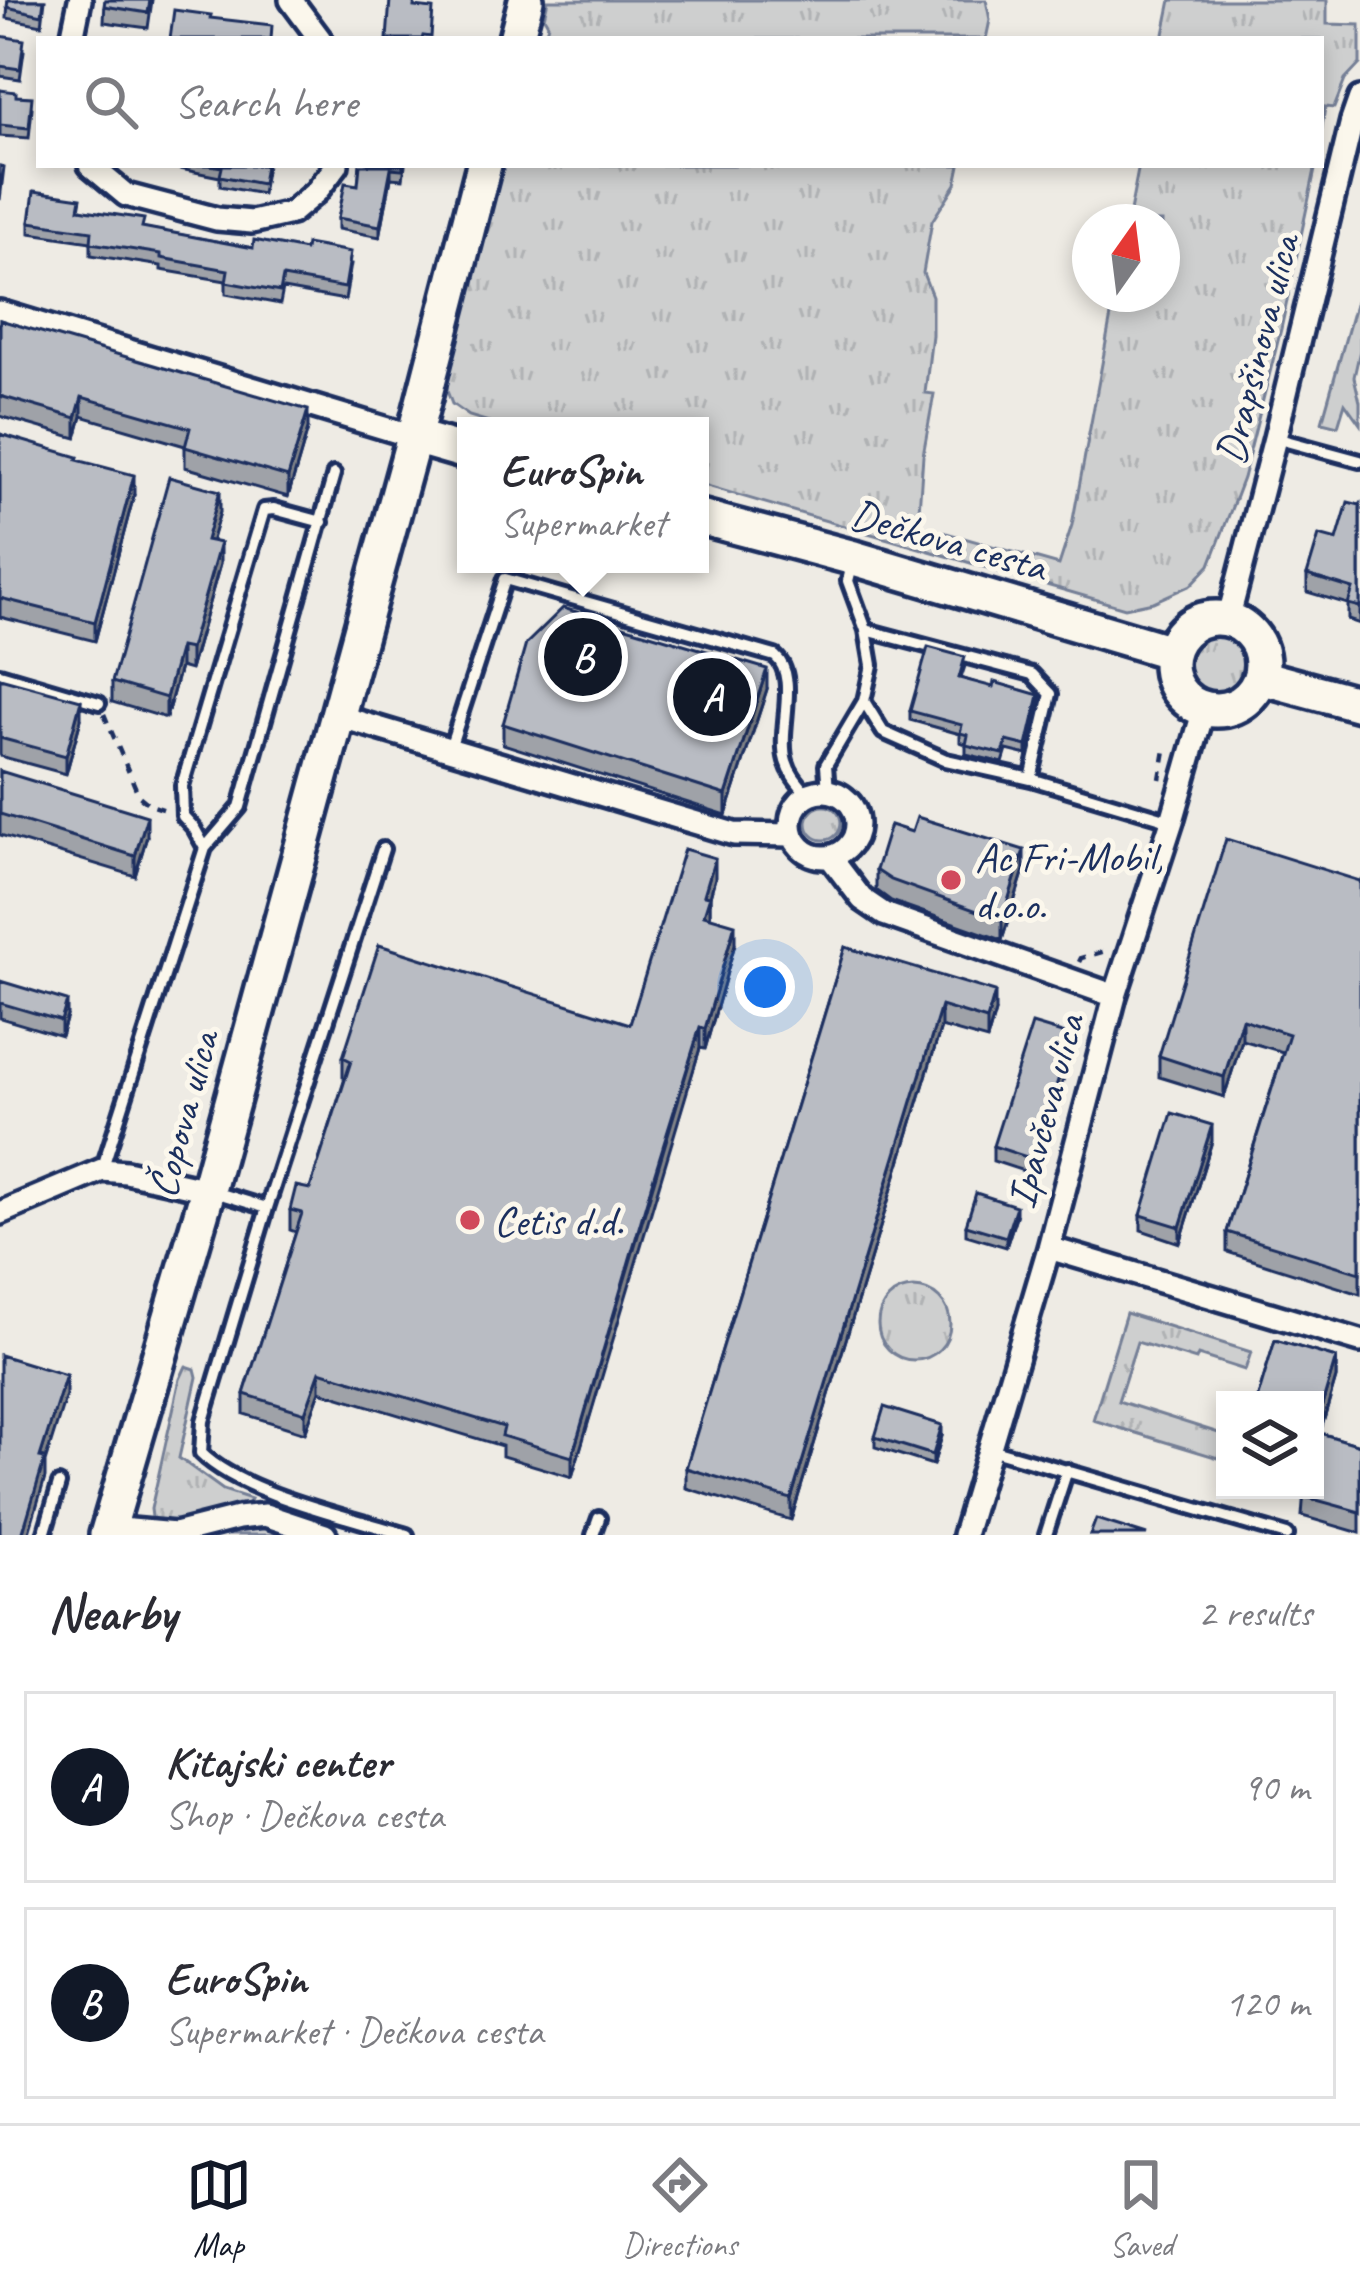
<!DOCTYPE html>
<meta charset="utf-8">
<style>
:root{--surface:#fff;--page:#f7f7f7;--text:#2b2b33;--muted:#7c7c81;--line:#e1e1e2;--accent:#111827}
body{margin:0;font-family:Caveat,sans-serif;background:var(--page);color:var(--text)}
.controls{position:absolute;right:36px;bottom:36px;display:grid;overflow:hidden;border-radius:0px;box-shadow:0 6px 18px #0003}
.controls button{width:108px;height:108px;display:grid;place-items:center;padding:0;border:0;border-bottom:3px solid var(--line);background:var(--surface);color:var(--text);font:60px sans-serif}
.compass{position:absolute;left:1072px;top:204px;width:108px;height:108px;border-radius:50%;background:var(--surface);box-shadow:0 6px 18px #0003;rotate:14deg}
.you{position:absolute;left:765px;top:987px;width:42px;height:42px;margin:-30px;border:9px solid #fff;border-radius:50%;background:#1a73e8;box-shadow:0 0 0 18px #1a73e833}
.badge{display:grid;place-items:center;width:78px;height:78px;border-radius:50%;background:var(--accent);color:#fff;font-size:39px;font-weight:700}
.pin{position:absolute;translate:-50% -50%;border:6px solid #fff;box-shadow:0 3px 12px #0006}
.popup{position:absolute;left:457px;top:417px;width:252px;height:156px;box-sizing:border-box;display:grid;place-content:center;border-radius:0px;background:var(--surface);filter:drop-shadow(0 3px 9px #0005);font-size:39px;white-space:nowrap;color:var(--muted)}
.popup b{font-size:45px;color:var(--text)}
.popup::after{content:'';position:absolute;left:50%;top:100%;margin-left:-24px;border:24px solid transparent;border-top-color:var(--surface)}
.list{margin:0;padding:0;list-style:none}
h2{display:flex;justify-content:space-between;align-items:center;height:156px;margin:0;padding:0 48px;font-size:51px}
h2 small{font-size:39px;font-weight:400;color:var(--muted)}
.list li{display:grid;grid-template-columns:78px 1fr auto;gap:36px;align-items:center;box-sizing:border-box;height:192px;margin:0 24px 24px;padding:0 24px;border:3px solid var(--line);border-radius:0px}
.list b{display:block;font-size:45px;white-space:nowrap}
.list p{margin:0;font-size:39px;white-space:nowrap;color:var(--muted)}
.list em{font-size:39px;font-style:normal;color:var(--muted)}
.icon{flex:none;width:66px;height:66px;fill:none;stroke:currentColor;stroke-width:2;stroke-linecap:round;stroke-linejoin:round}
.map{position:relative;flex:none;width:1360px;height:1535px;overflow:hidden}
.search{position:absolute;background:var(--surface);box-shadow:0 6px 18px #0003;left:36px;right:36px;top:36px;height:132px;display:flex;align-items:center;gap:30px;box-sizing:border-box;padding:0 42px;border-radius:0px;color:var(--muted);font-size:45px}
.sheet{height:588px;background:var(--surface)}
nav{display:flex;justify-content:space-around;align-items:center;box-sizing:border-box;height:168px;border-top:3px solid var(--line);background:var(--surface);font-size:33px;color:var(--muted)}
nav a{display:grid;justify-items:center;gap:6px}
nav .on{color:var(--accent)}
.map>svg:first-child{display:block}
.grass{fill:url(#grass-tufts);stroke:#747f96;stroke-width:3}
.pitch{fill:#cecfcf;stroke:#747f96;stroke-width:3}
.lines{fill:none;stroke-linecap:round;stroke-linejoin:round}
.lane-casing{stroke:#1b2f5e;stroke-width:20}
.street-casing{stroke:#1b2f5e;stroke-width:30}
.secondary-casing{stroke:#1b2f5e;stroke-width:42}
.path{stroke:#1b2f5e;stroke-width:4.5;stroke-dasharray:9 9;stroke-linecap:butt}
.lane{stroke:#fbf7ec;stroke-width:10}
.street{stroke:#fbf7ec;stroke-width:21}
.secondary{stroke:#fbf7ec;stroke-width:33}
.wall{fill:#9fa2a8;stroke:#1b2f5e;stroke-width:3}
.shaded-wall{fill:#828488;stroke:#1b2f5e;stroke-width:3}
.building{fill:#b9bcc3;stroke:#1b2f5e;stroke-width:3}
.poi-dot{fill:#d1495b;stroke:#fbf7ec;stroke-width:4.5}
.labels{text-anchor:middle;stroke-width:10;stroke-linejoin:round;paint-order:stroke}
.street-label{font-size:42px;fill:#1b2f5e;stroke:#fbf7ec}
.poi-label{font-size:42px;fill:#1b2f5e;stroke:#fbf7ec;text-anchor:start}
</style>
<div class="map">
<svg width="1360" height="1535" viewBox="0 0 1360 1535">
<defs>
<pattern id="grass-tufts" width="24" height="20" patternUnits="userSpaceOnUse" patternTransform="scale(3)"><rect width="24" height="20" fill="#cecfcf"/><path d="M3 7l-1-3M5 7V3M7 7l1-3M15 17l-1-3M17 17v-4M19 17l1-3" fill="none" stroke="#b0b2b4"/></pattern>
</defs>
<rect width="100%" height="100%" fill="#eeebe4"/>
<filter id="ink" filterUnits="userSpaceOnUse"><feTurbulence type="fractalNoise" baseFrequency=".00833" numOctaves="2"/><feDisplacementMap in="SourceGraphic" scale="24" xChannelSelector="R" yChannelSelector="G"/><feConvolveMatrix kernelMatrix="1 2 1 2 8 2 1 2 1" color-interpolation-filters="sRGB"/></filter>
<g filter="url(#ink)">
<path class="grass" d="M548,0H986L990,20L986,39H544L548,24L544,17Z
M1171,0H1327V24L1360,25V64L1345,80L1334,108L1325,107L1321,134V39H1163Z
M503,165H960L956,184L932,221L923,273L932,296V335L925,393L934,394L923,455L918,525L1059,565L1072,525L1115,294H1162V222H1128L1139,165H1316L1281,329L1243,478L1210,565L1191,585L1153,602L1125,608L700,484V426H502L469,416L452,404L447,391L448,380Z
M1186 664a29 29 0 1 1 58 0a29 29 0 1 1-58 0Z
M807 823a17 17 0 1 1 34 0a17 17 0 1 1-34 0Z
M878 1324a36 36 0 1 1 72 0a36 36 0 1 1-72 0Z
M1126,1313L1251,1352L1245,1370L1198,1355L1196,1360L1137,1342L1118,1401L1225,1435L1218,1458L1093,1420Z
M186,1366L195,1369L197,1377L179,1458L223,1490L251,1499L243,1516L304,1535H192L153,1525L151,1509L180,1379Z"/>
<path class="pitch" d="M1360,287V350L1354,377L1360,402V424L1345,403L1338,426L1322,422Z"/>
<g class="lines">
<defs>
<path id="lane" d="M1275,438L1360,461
M853,561L848,581L866,630L1032,674L1051,694L1031,779
M866,630L872,665L864,701L883,732L946,760L1031,779L1172,821
M0,674L99,703
M450,748L505,579L775,656C800,677 777,730 786,761C790,775 799,784 808,795
M828,791L826,765L864,701
M205,848L194,828L183,816L182,786L264,510L274,509L322,522
M102,1170L205,848L240,807L334,474
M211,1191L267,1208L383,849
M267,1208L203,1421L201,1453C242,1494 350,1517 407,1535
M990,1449L1287,1535
M44,1535L59,1484
M593,1535L599,1518
M1046,1535L1067,1470"/>
<path id="street" d="M291,0L320,39
M72,39L80,0
M90,165L126,195L217,219L252,222L291,213L316,192L337,165
M0,312L414,437
M1228,620L1275,438L1352,121L1360,98
M338,716L734,834L792,835
M791 824a33 33 0 1 1 66 0a33 33 0 1 1-66 0Z
M830,857L862,899L884,914L1115,996
M0,1213L102,1170L126,1172L208,1190
M1049,1248L1360,1341
M109,1528L175,1534L238,1518L265,1515L325,1535
M964,1535L1049,1248L1115,996L1172,821L1204,709"/>
<path id="secondary" d="M516,39L526,0
M414,437L466,452
M700,517L854,558L1171,652
M1170 664a46 46 0 1 1 92 0a46 46 0 1 1-92 0Z
M1260,677L1360,704
M107,1535L208,1190L414,437L484,165"/>
</defs>
<use href="#lane" class="lane-casing"/>
<use href="#street" class="street-casing"/>
<use href="#secondary" class="secondary-casing"/>
<path class="path" d="M104,714L139,796L150,805L166,810
M1160,779L1165,750
M1079,962L1081,958L1106,951"/>
<use href="#lane" class="lane"/>
<use href="#street" class="street"/>
<use href="#secondary" class="secondary"/>
</g>
<path class="wall" d="M8,0H45L42,25L7,18Z
M105,0H152L148,28L104,22Z
M0,36L24,51L20,79L0,76Z
M0,90L16,96L32,108L29,138L0,136Z
M160,165H267L262,194L220,186V177Z
M360,165H405L403,179L391,178L380,237L338,229V218L358,185Z
M81,209L144,228L253,248L351,264L345,300L283,289L280,304L226,294V281L161,270V266L91,255V242L30,233V222Z
M0,320L308,429L288,497L185,467V446L82,416L76,438L0,416Z
M0,434L78,460L134,495L95,641L0,617Z
M1360,505V624L1348,620V604L1307,592V575L1337,540Z
M220,512L211,541L220,564L190,670L180,667L166,718L112,702V682Z
M965,666L961,678L1039,704L1027,755L1007,750L1003,763L966,754V744L960,742V734L910,720V711Z
M0,678L81,719L66,774L0,756Z
M767,689L726,815L503,744V724Z
M0,771L147,836L135,876L0,835Z
M876,870H1024L1002,940L891,901L876,890Z
M715,878L710,896V916L735,944L705,1049L700,1048L654,1196L572,1477L502,1456V1446L320,1391L305,1433L244,1414V1394L296,1232L290,1230V1210L310,1189L345,1078L343,1077V1057L630,1024Z
M1360,881V1294L1227,1252V1232L1283,1052L1242,1040L1224,1097L1159,1077V1056Z
M845,947L995,1012L987,1040L941,1027L791,1520L686,1488V1468Z
M0,981L67,1016L61,1036L0,1018Z
M1072,1052L1033,1174L993,1161V1146Z
M1212,1141L1180,1243L1141,1230V1215Z
M1016,1216L1006,1247L966,1235V1225Z
M1275,1340L1336,1358V1378L1320,1433L1360,1445V1533L1302,1516L1304,1490H1315V1450L1318,1439L1315,1450V1400H1257Z
M942,1436L933,1465L875,1447V1437Z"/>
<path class="shaded-wall" d="M391,168V178L380,237V226Z
M82,397V416L76,438V418Z
M308,410V429L288,497V477Z
M134,475V495L95,641V622Z
M220,491V512L206,560V540Z
M220,543V564L190,670V649Z
M180,647V667L166,718V698Z
M767,669V689L726,815V795Z
M1039,695V704L1027,755V746Z
M81,700V719L66,774V756Z
M147,816V836L135,876V856Z
M1024,850V870L1002,940V920Z
M715,858V878L710,896V916L704,935V895Z
M735,924V944L705,1049V1029Z
M995,992V1012L987,1040V1020Z
M67,1001V1016L61,1036V1021Z
M941,1006V1027L791,1520V1499Z
M1242,1019V1040L1224,1097V1077Z
M700,1027V1048L572,1477V1457Z
M1072,1036V1052L1033,1174V1159Z
M1212,1125V1141L1180,1243V1227Z
M1016,1206V1216L1006,1247V1237Z
M1336,1358V1378L1315,1450V1429Z
M320,1371V1391L305,1433V1413Z
M66,1375V1395L45,1462V1478L28,1535H22L40,1457Z
M942,1425V1436L933,1465V1455Z"/>
<path class="building" d="M8,0H44L42,15L7,7Z
M105,0H150L148,13L104,6Z
M390,0H415L414,7L433,9L431,37L423,36L422,39H387Z
M174,10L211,15L210,18L272,25L271,39H170Z
M0,36L24,40L20,69L0,66Z
M0,90L16,92V96L32,97L29,128L0,125Z
M210,165H265L262,184L220,176L222,167Z
M360,165H403V169L391,168L380,226L338,218L345,183L358,185Z
M0,166L4,167L0,200Z
M34,191L81,198L79,209L144,219L142,227L253,248L254,240L305,250L306,244L351,252L345,288L283,277L280,292L226,282L228,270L161,258V254L91,243L92,231L30,222Z
M0,320L308,410L288,477L185,447L190,428L82,397L76,418L0,396Z
M0,434L78,457L77,460L134,475L95,622L0,598Z
M169,477L220,491L206,540L220,543L190,649L180,647L166,698L112,682Z
M1348,502L1360,505V607L1348,604L1353,589L1307,575L1319,535L1337,540Z
M563,608L767,669L726,795L503,724L526,644Z
M928,647L965,657L959,678L993,687L994,682L1039,695L1027,746L1007,741L1003,754L966,745L968,735L960,733L962,725L910,711Z
M0,678L81,700L66,756L0,738Z
M0,771L147,816L135,856L0,814Z
M917,817L1024,850L1002,920L891,880L876,870L890,825L912,832Z
M1226,839L1360,881V1273L1227,1232L1289,1034L1242,1019L1224,1077L1159,1056Z
M684,849L715,858L704,895L710,896L704,915L735,924L705,1029L700,1027L654,1176L572,1457L502,1436L504,1427L320,1371L305,1413L244,1394L302,1213L290,1210L296,1186L310,1189L351,1061L343,1057L379,945L630,1024Z
M845,947L995,992L987,1020L941,1006L791,1499L686,1468Z
M0,981L67,1001L61,1021L0,1003Z
M1032,1024L1072,1036L1033,1159L993,1146Z
M1172,1113L1212,1125L1180,1227L1141,1215Z
M976,1193L1016,1206L1006,1237L966,1225Z
M1275,1340L1336,1358L1315,1429V1400H1257Z
M0,1355L66,1375L40,1457L45,1458L22,1535H0Z
M884,1407L942,1425L933,1455L875,1437Z
M1320,1433L1360,1445V1512L1302,1496L1304,1490H1315V1450Z
M1096,1519L1147,1535H1090Z"/>
</g>
<g class="poi-dot">
<circle cx="951" cy="880" r="12"/>
<circle cx="470" cy="1220" r="12"/>
</g>
<g class="labels">
<g class="street-label">
<text transform="translate(1256 349) rotate(-76)" y="15">Drapšinova ulica</text>
<text transform="translate(949 539) rotate(16)" y="15">Dečkova cesta</text>
<text transform="translate(1044 1111) rotate(-75)" y="15">Ipavčeva ulica</text>
<text transform="translate(182 1114) rotate(-75)" y="15">Čopova ulica</text>
</g>
<g class="poi-label">
<text x="975" y="871">Ac Fri-Mobil,<tspan x="975" dy="48">d.o.o.</tspan></text>
<text x="494" y="1235">Cetis d.d.</text>
</g>
</g>
</svg>
<div class="controls">
<button><svg class="icon" aria-label="layers" viewBox="0 0 24 24"><path d="M12 4l9 5-9 5-9-5zM3 14l9 5 9-5"/></svg></button>
</div>
<svg class="compass" viewBox="-18 -18 36 36"><path d="M0-13l5 13h-10z" fill="#e53935"/><path d="M0 13l5-13h-10z" fill="#7c7c81"/></svg>
<div class="you"></div>
<div class="pin badge" style="left:712px;top:697px">A</div>
<div class="pin badge" style="left:583px;top:657px">B</div>
<div class="popup"><b>EuroSpin</b>Supermarket</div>
<div class="search"><svg class="icon" aria-label="search" viewBox="0 0 24 24"><circle cx="10" cy="10" r="6"/><path d="M15 15l6 6"/></svg>Search here</div>
</div>
<section class="sheet">
<h2>Nearby<small>2 results</small></h2>
<ul class="list">
<li><span class="badge">A</span><div><b>Kitajski center</b><p>Shop · Dečkova cesta</p></div><em>90 m</em></li>
<li><span class="badge">B</span><div><b>EuroSpin</b><p>Supermarket · Dečkova cesta</p></div><em>120 m</em></li>
</ul>
</section>
<nav>
<a class="on"><svg class="icon" aria-label="map" viewBox="0 0 24 24"><path d="M3 6l6-2 6 2 6-2v14l-6 2-6-2-6 2zM9 4v14M15 6v14"/></svg>Map</a>
<a><svg class="icon" aria-label="directions" viewBox="0 0 24 24"><path d="M12 3l9 9-9 9-9-9zM9 14v-3h6M13 9l2 2-2 2"/></svg>Directions</a>
<a><svg class="icon" aria-label="saved" viewBox="0 0 24 24"><path d="M7 4h10v16l-5-4-5 4z"/></svg>Saved</a>
</nav>
